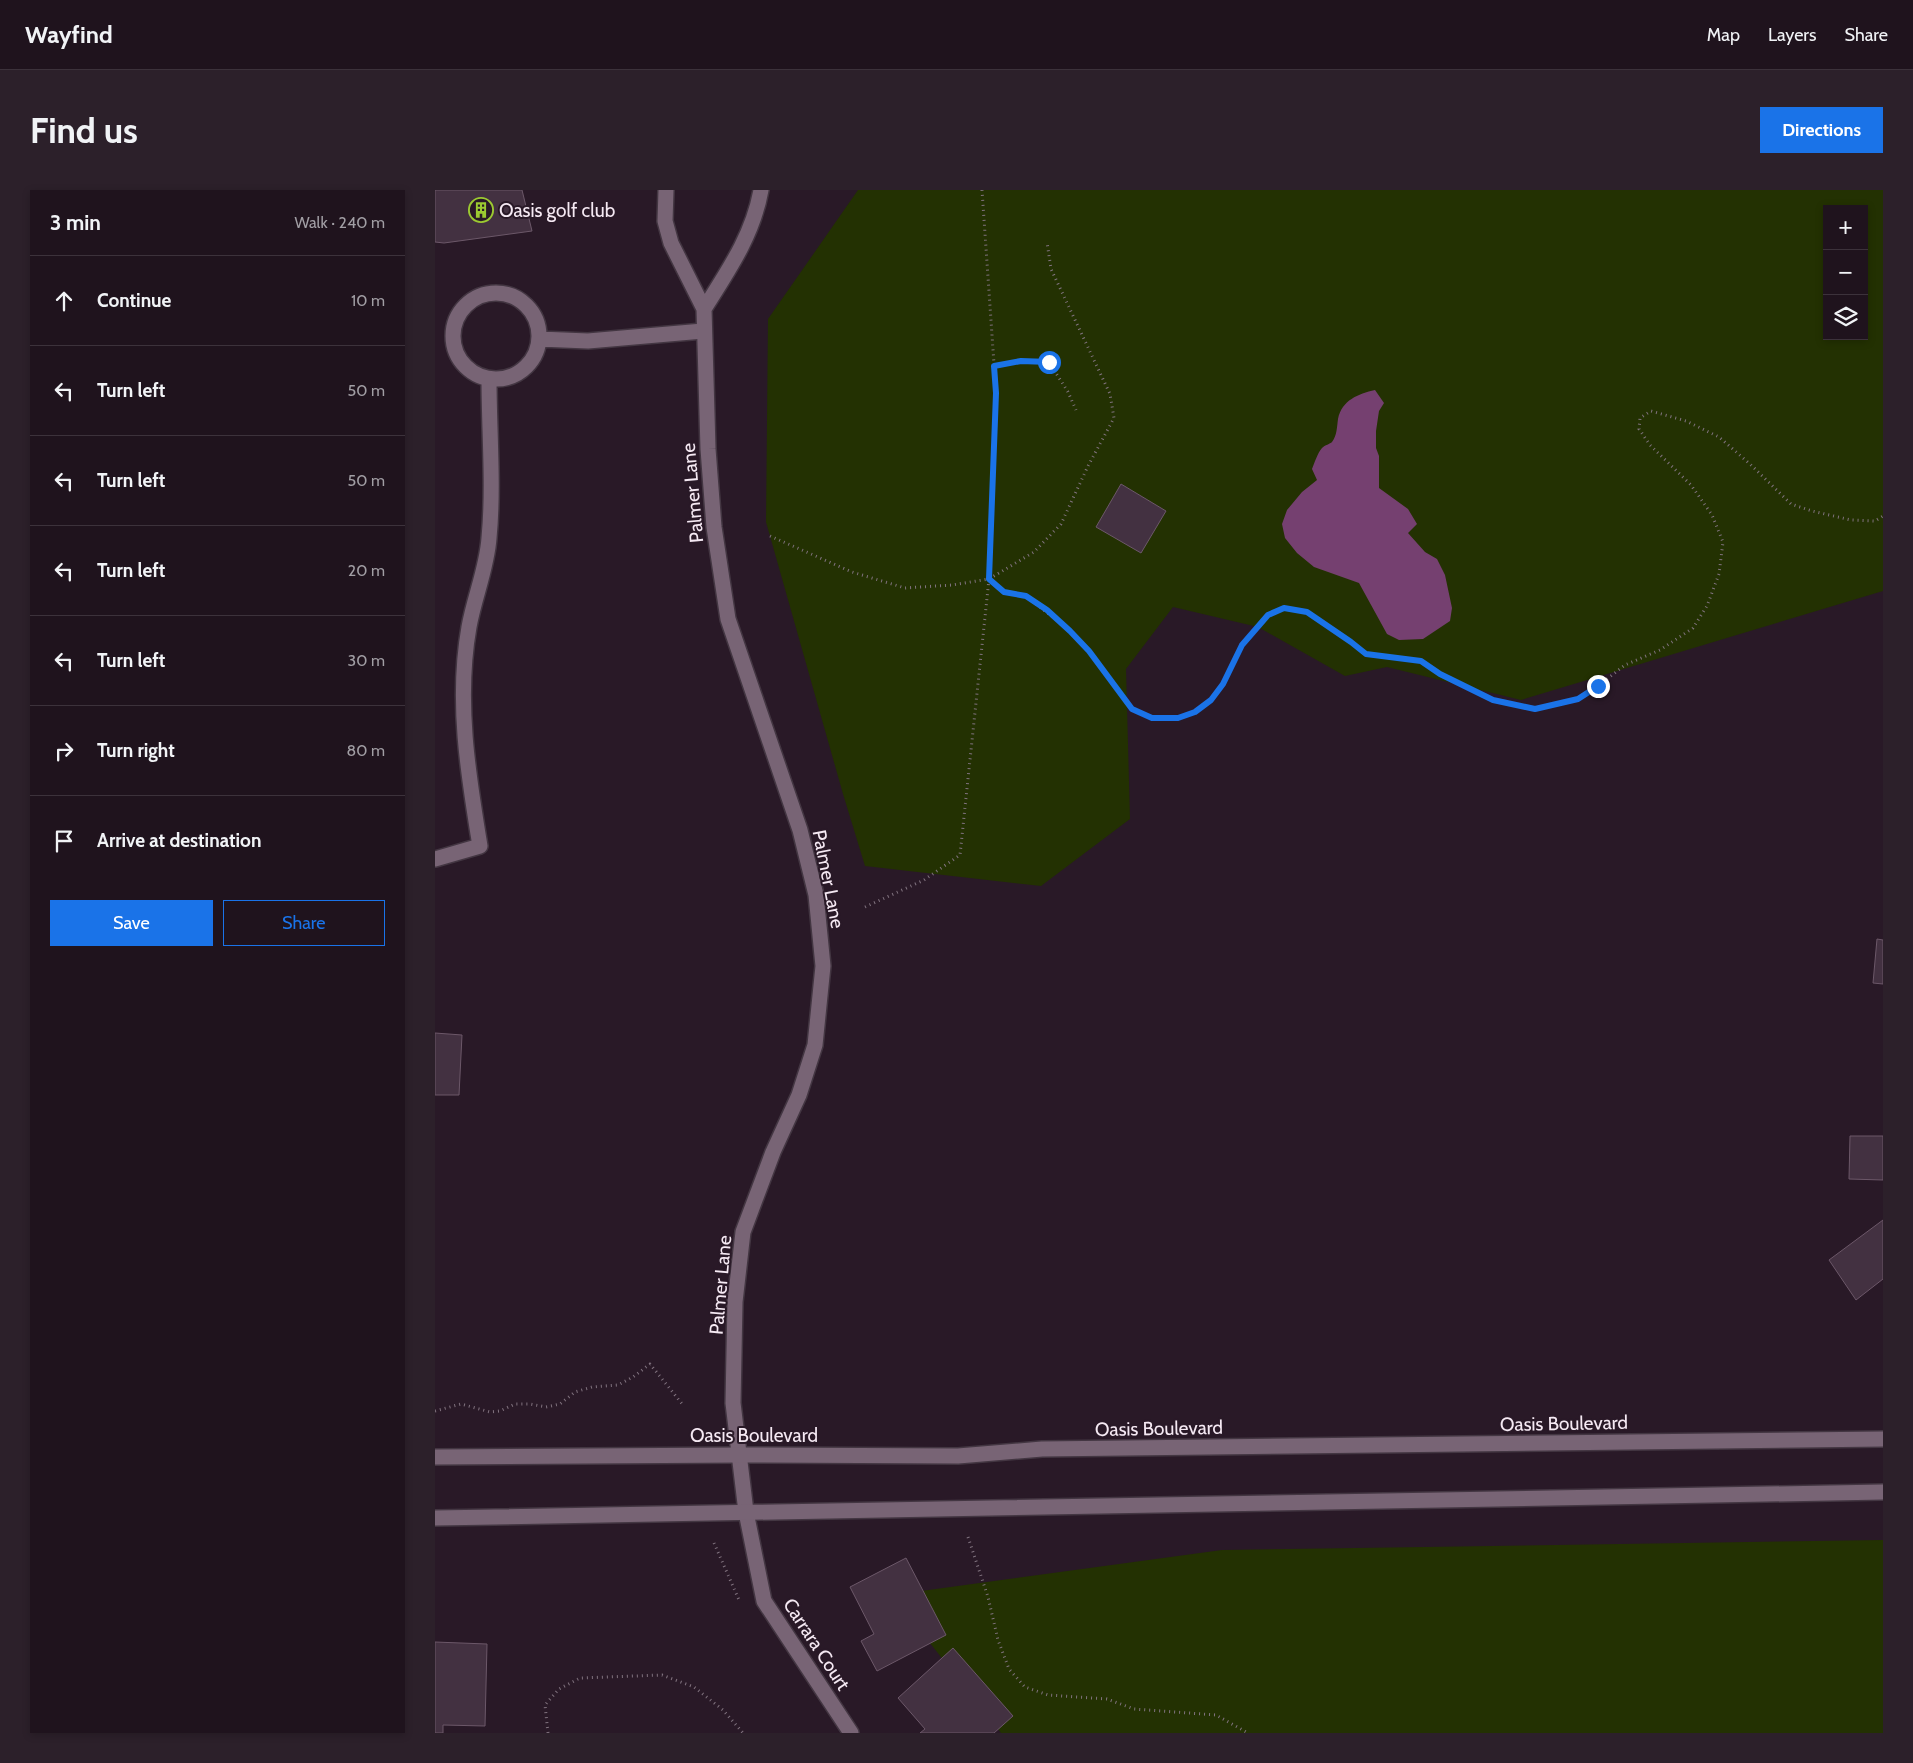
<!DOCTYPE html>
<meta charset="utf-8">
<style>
:root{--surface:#1f131d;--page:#2c202a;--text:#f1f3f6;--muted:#a19ea4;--line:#3c323b;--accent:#1a73e8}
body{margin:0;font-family:Cabin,sans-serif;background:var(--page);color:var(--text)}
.controls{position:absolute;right:15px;top:15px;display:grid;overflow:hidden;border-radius:0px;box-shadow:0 2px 8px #0003}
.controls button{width:45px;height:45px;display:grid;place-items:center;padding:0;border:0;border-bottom:1px solid var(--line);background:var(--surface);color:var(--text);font:25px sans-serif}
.stop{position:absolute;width:15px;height:15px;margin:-11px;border:4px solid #1a73e8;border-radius:50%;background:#fff}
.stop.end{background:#1a73e8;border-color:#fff;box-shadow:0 1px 5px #0008}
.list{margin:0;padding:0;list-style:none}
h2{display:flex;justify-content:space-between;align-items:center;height:65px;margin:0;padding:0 20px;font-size:21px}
h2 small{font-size:16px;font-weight:400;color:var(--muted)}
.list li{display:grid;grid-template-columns:32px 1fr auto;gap:15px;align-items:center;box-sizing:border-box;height:90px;padding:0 20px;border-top:1px solid var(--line)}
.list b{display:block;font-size:19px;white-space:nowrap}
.list em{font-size:16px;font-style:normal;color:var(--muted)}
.actions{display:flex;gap:10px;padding:15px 20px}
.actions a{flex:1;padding:11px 0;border:1px solid var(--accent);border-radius:0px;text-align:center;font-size:18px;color:var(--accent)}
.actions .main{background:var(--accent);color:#fff}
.icon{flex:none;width:28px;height:28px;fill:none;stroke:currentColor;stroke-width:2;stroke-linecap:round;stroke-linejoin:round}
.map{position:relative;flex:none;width:1448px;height:1543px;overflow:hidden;border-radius:0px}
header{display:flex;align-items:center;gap:30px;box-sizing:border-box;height:70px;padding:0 25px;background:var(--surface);border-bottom:1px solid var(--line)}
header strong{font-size:24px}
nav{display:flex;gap:28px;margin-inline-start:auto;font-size:18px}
.intro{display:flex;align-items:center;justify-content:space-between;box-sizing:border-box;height:120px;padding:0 30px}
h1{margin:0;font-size:35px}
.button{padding:12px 22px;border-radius:0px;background:var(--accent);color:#fff;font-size:18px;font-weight:700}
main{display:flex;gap:30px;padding:0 30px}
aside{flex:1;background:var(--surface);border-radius:0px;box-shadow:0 2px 8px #0003}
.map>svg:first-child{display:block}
.green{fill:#233102;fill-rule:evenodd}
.water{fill:#754070}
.building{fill:#433141;stroke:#6c5869}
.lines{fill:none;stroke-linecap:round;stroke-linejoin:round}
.lane-casing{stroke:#433642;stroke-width:18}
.street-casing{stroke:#433642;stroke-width:18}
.secondary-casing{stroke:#433642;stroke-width:18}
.path{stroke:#81737f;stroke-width:3;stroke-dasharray:1 4;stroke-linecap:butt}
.lane{stroke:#786475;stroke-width:15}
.street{stroke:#786475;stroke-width:15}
.secondary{stroke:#786475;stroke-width:15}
.route{stroke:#1a73e8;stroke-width:6}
.labels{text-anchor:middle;stroke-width:4;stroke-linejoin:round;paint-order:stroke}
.poi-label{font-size:19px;fill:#f5e9f3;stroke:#291927;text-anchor:start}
.street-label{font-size:19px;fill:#f5e9f3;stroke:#291927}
</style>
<header>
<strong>Wayfind</strong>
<nav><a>Map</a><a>Layers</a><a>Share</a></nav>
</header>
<div class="intro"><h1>Find us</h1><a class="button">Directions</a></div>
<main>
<aside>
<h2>3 min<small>Walk · 240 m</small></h2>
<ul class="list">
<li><svg class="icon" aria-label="ahead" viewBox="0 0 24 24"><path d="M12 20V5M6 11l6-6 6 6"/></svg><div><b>Continue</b></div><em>10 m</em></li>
<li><svg class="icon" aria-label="left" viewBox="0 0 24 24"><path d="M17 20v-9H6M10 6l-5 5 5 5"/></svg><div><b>Turn left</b></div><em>50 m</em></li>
<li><svg class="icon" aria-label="left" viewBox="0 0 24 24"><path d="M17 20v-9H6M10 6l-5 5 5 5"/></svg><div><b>Turn left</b></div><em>50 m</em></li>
<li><svg class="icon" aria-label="left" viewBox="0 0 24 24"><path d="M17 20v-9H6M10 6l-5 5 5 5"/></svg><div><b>Turn left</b></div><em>20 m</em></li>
<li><svg class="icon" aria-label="left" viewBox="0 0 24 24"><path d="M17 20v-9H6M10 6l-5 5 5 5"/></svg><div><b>Turn left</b></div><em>30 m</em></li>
<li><svg class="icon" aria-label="right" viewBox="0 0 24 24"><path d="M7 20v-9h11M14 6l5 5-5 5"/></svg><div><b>Turn right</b></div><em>80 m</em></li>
<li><svg class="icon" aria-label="arrive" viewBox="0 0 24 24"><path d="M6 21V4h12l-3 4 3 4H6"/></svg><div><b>Arrive at destination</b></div></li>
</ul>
<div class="actions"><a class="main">Save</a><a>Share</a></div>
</aside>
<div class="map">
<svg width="1448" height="1543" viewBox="0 0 1448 1543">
<rect width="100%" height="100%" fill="#291927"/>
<path class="green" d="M423,0H1448V401L1086,510L952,477L910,486L823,437L738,417L691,479L695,629L606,696L430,676L408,604L331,332L333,129ZM1392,19H1429V146H1392Z
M1448,1350V1543H566L457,1405L787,1360Z"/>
<path class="water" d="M940,200L949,213L944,221L941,241V258L944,266V298L973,319L982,334L973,343L990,362L1002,369L1010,385L1017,418L1015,431L988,449L964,450L952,444L924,393L879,377L862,363L850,348L847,334L852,320L867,302L882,290L877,279C880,272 882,264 887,258C890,255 895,254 897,252C902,246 902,236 903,229C907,210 923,204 940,200Z"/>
<path class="building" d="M0,0H87L97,41L9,53L0,52Z
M686,294L731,321L706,363L661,337Z
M1442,749L1448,750V794L1438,793Z
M0,843L27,845L24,905H0Z
M1415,946H1448V990L1414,989Z
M1448,1030V1089L1421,1110L1394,1070Z
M471,1368L511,1445L442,1481L426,1451L439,1444L415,1397Z
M0,1452L52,1454L50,1536L8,1535V1543H0Z
M518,1458L578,1526L559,1543H485L490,1539L463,1508Z"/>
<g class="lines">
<defs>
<path id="lane" d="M18 146a43 43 0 1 1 86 0a43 43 0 1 1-86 0Z
M104,149L153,151L268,141
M0,669L45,656C33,584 21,510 34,437C39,408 52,378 54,348C59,296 54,241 54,189"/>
<path id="street" d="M231,0L230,31L236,53L269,119L273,259L279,337L293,429L365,640L381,705L388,776L380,855L364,905L338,962L308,1042L300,1112L298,1213L311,1322L329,1411L416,1543
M269,119C293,81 318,45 326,0"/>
<path id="secondary" d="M0,1267L305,1265L523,1266L607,1259L1448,1249
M0,1328L1448,1302"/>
</defs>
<use href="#lane" class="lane-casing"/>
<use href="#street" class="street-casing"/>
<use href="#secondary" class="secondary-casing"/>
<path class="path" d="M559,176L586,171L614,172L633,202L641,220
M335,346L417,382L470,398L517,395L554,389L599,362L626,334L653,276L679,228L675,204L616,79L612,52
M554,389L569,402L591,406L635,441L654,461L697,519L717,528H743L760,522L776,509L788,494L807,455L833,425L849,418L872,422L916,452L931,464L986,471L1005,484L1058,510L1100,519L1143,509L1163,496L1190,475L1225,460L1258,438L1272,416L1284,384L1288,352L1277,325L1256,295L1215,255L1204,239L1205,228L1216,221L1251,231L1284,247L1315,274L1356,314L1377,321L1416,330L1440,331L1448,326
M430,717L489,690L525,665L554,389L561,203L547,0
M0,1221L26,1214L55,1222L65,1221L80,1214H95L111,1217L125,1214L140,1202L157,1197L183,1195L198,1187L215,1174L248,1215
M533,1347L553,1407L563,1450L574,1479L590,1497L613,1505L672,1509L699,1519L781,1525L813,1543
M279,1353L304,1410
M113,1543L110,1515L124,1499L145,1488L227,1485L259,1497L288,1520L308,1543"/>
<use href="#lane" class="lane"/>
<use href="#street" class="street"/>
<use href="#secondary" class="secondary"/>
</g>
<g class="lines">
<path class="route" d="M614,172L586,171L559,176L561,203L554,389L569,402L591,406L612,420L635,441L654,461L697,519L717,528H743L760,522L776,510L788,494L807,455L833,425L849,418L872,422L916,452L931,464L986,471L1005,484L1058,510L1100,519L1143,509L1163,496"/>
</g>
<defs>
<symbol id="building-ring" viewBox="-11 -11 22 22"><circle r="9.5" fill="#291927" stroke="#9cca31" stroke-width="1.5"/><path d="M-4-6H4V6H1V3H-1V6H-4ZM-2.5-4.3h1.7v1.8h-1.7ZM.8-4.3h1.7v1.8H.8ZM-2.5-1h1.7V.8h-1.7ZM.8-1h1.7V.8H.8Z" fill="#9cca31"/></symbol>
</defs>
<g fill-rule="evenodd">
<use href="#building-ring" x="32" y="6" width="28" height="28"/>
</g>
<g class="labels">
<g class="poi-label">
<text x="64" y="27">Oasis golf club</text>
</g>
<g class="street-label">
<text transform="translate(257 303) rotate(-95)" y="7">Palmer Lane</text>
<text transform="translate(394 689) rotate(79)" y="7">Palmer Lane</text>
<text transform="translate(285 1095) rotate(-85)" y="7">Palmer Lane</text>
<text transform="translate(1129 1233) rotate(-1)" y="7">Oasis Boulevard</text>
<text transform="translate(724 1238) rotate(-1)" y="7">Oasis Boulevard</text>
<text x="319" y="1252">Oasis Boulevard</text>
<text transform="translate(382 1454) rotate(57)" y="7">Carrara Court</text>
</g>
</g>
</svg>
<div class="controls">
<button>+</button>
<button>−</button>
<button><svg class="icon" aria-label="layers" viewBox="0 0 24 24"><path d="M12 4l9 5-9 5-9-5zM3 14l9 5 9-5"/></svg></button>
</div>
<div class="stop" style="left:614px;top:172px"></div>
<div class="stop end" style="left:1163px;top:496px"></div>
</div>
</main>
